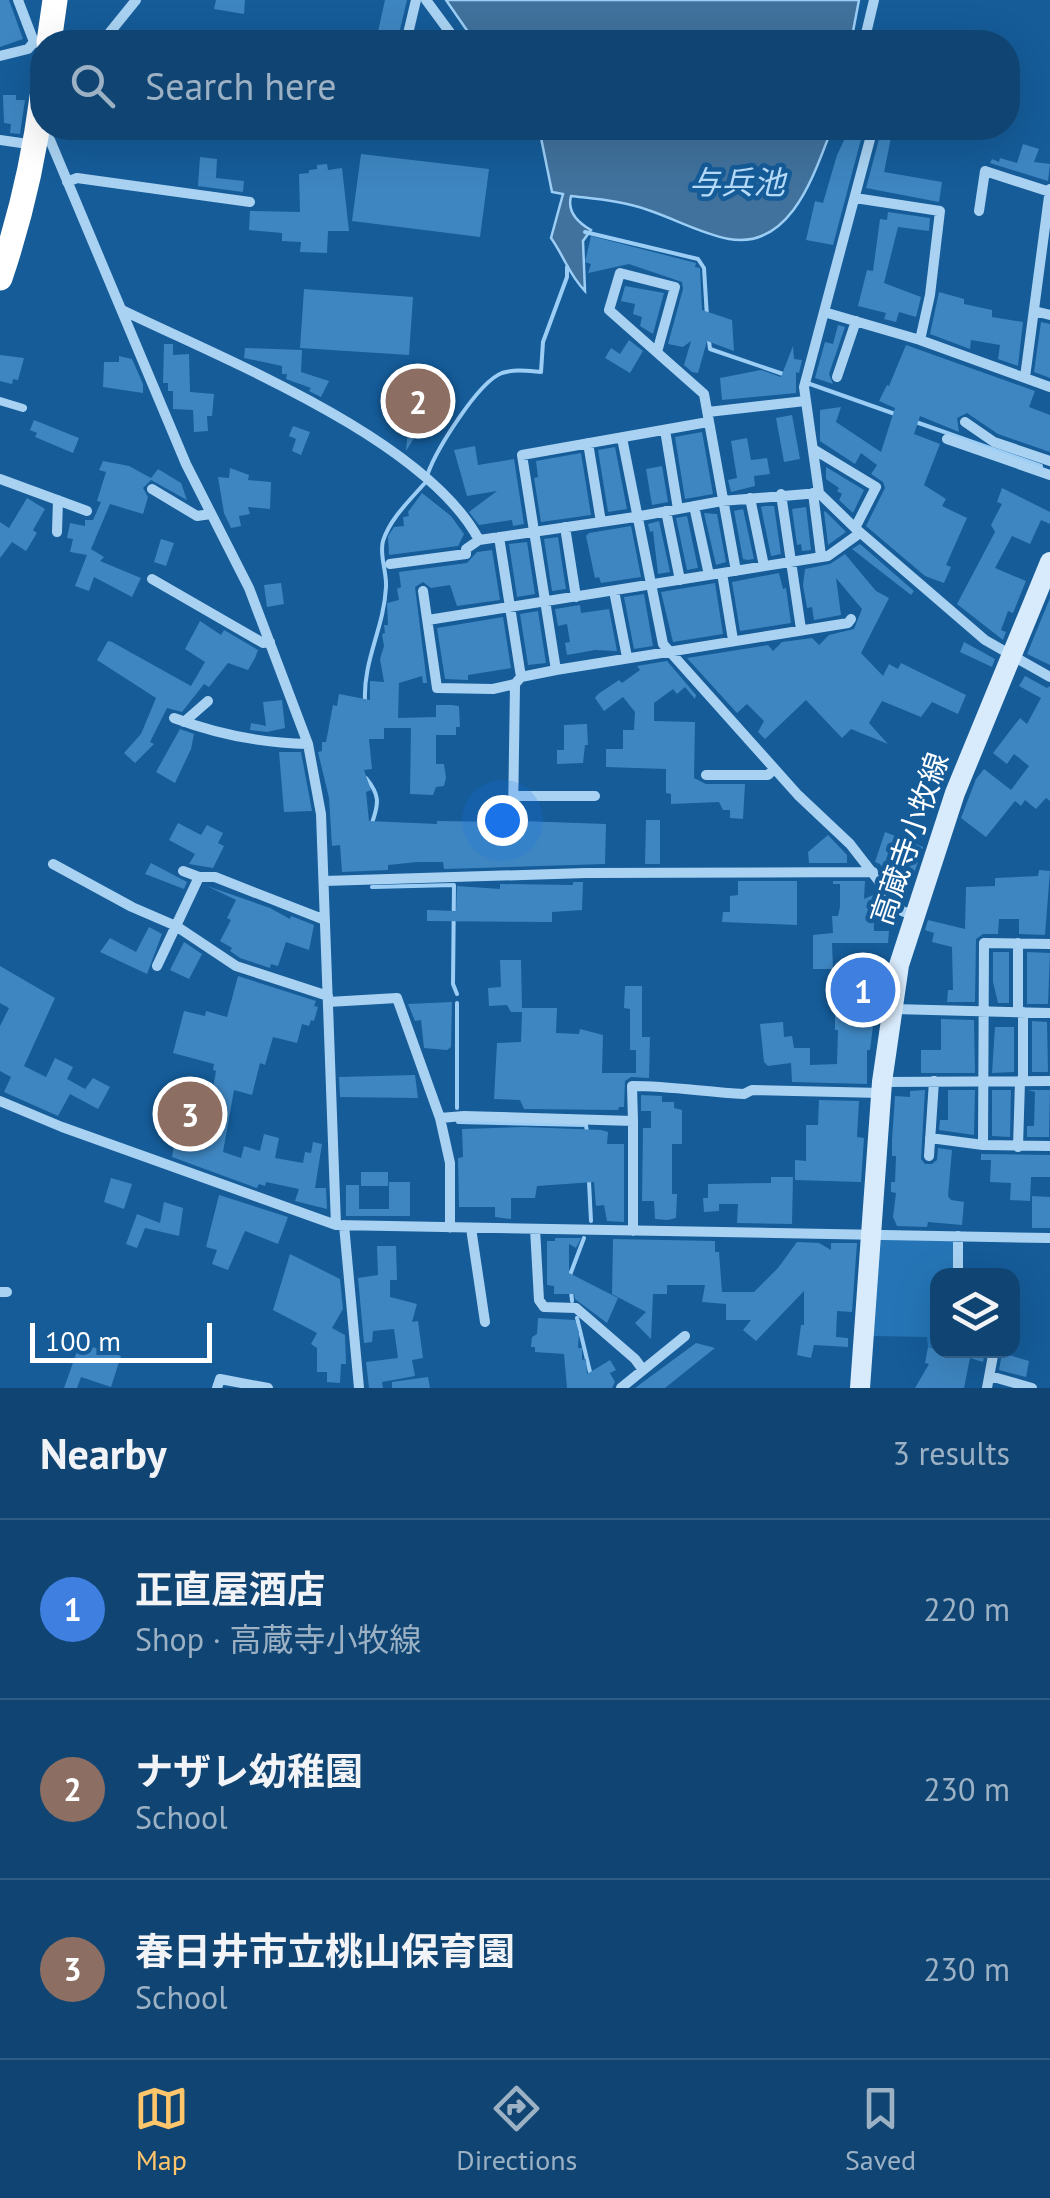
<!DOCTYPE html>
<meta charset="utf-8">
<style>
:root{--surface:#104573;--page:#194c78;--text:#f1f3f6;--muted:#9cb1c4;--line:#305d85;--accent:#ffc56b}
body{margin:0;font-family:"PT Sans","Noto Sans JP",sans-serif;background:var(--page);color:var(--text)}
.controls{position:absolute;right:30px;bottom:30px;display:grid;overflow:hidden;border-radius:20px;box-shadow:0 10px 40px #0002}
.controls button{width:90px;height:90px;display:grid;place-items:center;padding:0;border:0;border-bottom:2px solid var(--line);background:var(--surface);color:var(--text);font:50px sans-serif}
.scale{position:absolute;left:30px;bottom:25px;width:182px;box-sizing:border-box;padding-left:10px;border:5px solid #fff;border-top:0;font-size:28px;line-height:35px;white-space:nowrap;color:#fff;-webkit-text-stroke:8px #155c99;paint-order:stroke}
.you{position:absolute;left:502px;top:820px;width:35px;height:35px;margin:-25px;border:8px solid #fff;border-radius:50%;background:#1a73e8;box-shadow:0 0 0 15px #1a73e833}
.badge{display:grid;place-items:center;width:65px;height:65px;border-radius:50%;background:var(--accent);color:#fff;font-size:32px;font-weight:700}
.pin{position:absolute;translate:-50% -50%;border:5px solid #fff;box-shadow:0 2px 10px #0006}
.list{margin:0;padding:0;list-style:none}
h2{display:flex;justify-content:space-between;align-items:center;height:130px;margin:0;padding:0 40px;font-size:42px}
h2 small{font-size:32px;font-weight:400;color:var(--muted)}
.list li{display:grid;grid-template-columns:65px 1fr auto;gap:30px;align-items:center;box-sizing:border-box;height:180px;padding:0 40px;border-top:2px solid var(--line)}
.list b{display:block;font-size:38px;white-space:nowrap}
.list p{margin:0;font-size:32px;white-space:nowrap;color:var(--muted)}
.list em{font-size:32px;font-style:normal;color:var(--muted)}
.icon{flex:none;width:55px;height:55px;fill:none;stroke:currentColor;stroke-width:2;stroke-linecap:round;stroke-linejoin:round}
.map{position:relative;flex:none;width:1050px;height:1388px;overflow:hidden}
.search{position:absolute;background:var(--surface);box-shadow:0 10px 40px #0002;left:30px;right:30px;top:30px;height:110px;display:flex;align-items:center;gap:25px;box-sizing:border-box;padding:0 35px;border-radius:40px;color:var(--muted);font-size:38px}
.sheet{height:670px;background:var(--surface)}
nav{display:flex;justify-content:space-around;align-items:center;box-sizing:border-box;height:140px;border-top:2px solid var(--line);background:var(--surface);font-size:28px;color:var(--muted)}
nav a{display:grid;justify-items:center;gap:5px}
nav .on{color:var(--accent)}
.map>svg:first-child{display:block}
.green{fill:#2575b6}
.water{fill:#40729d;stroke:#9ccef5;stroke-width:2.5}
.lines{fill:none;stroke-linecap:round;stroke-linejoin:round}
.stream{stroke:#9ccef5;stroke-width:4}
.building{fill:#3e86c1}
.lane{stroke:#a9d2f2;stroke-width:8}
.street{stroke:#a9d2f2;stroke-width:10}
.secondary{stroke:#d8ebfc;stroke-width:20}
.highway{stroke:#fff;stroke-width:25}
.labels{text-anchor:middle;stroke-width:9;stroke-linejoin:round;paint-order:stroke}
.street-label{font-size:30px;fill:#fff;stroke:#155c99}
.water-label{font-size:32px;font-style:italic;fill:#b6dbf9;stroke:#155c99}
</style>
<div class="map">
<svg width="1050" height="1388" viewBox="0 0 1050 1388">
<rect width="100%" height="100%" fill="#155c99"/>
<path class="green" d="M880,1234L958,1236V1275L938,1276L935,1348L928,1347L927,1337L872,1336Z"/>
<path class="water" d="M446,0H859L851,42H475Z
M539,128H832C815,171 792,250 729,239C702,234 675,219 648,210C624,201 596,199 571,196C567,211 577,222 591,230L583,241L585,291C569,275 564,256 551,238L563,194L552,192Z"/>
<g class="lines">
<path class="stream" d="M585,232L698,259L704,268L707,317
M709,341L710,349L783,374
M810,384L895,414
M913,421L1041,466
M428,473C437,449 478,382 502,373C515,369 528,371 541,372L543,342L567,277V267
M365,701C363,660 384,628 386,587C387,572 379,555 383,541C390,519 409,501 424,484
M366,778C380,795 379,803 372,823
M372,887L454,885L453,984L457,994
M457,1108V1003
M458,1122L586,1125L587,1132
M589,1182L591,1221
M570,1275L584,1238
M571,1290L572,1301
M577,1318L591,1376"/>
</g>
<path class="building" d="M0,0H9L23,39L0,47Z
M216,0H245L244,14L214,9Z
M385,0H407L397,42H381L382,38L377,36Z
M3,95H16V100H25L20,134L10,133L11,124L4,123Z
M850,128H864L833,245L806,240L815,201L823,203L837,155Z
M882,128H893L884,172L942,182L939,202L866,188Z
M1023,144L1039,149L1034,162L1050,164L1048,181L990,163L992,159L999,162L1000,158L1017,163Z
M361,154L489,169L480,237L352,221Z
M200,157L217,159L216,178L244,181L243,192L198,186Z
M327,164L328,170L342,168L349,231H328L327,253L300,252L301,242L282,241V233L249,230L250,211L300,212L299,174L309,173V170L317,169V165Z
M888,212L930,218L929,231L898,227L884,283L921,297L916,317L899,312L896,322L884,319L886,313L858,306L867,270L873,271L880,219L887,220Z
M591,236L696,263L695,267L700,268L702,310L732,320L734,351L707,341L698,373L692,372L684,365L691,341L683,347L668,344L683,289L682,282L629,264L588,273L591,264L585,262Z
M625,286L664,293L653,334L640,326L642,317L633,314L635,304L621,301Z
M304,289L413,297L409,355L300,348Z
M939,292L964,299V304L992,310V317L1023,322L1018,366L998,359L1000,345L971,340L970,349L930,334Z
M1041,322L1050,324V378L1034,372Z
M838,325L845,327L829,374L833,384L815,378L825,342L833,344Z
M629,340L643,351L630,373L605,358L611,348L620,354Z
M164,344H173V355L189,354L190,392L214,394L212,416H207L208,431L194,432L193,410L173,409V391H168V383H163Z
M906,345L1035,391L1029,407L1050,415V452L998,434L967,413L957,418L959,432L920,416L914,434L940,444L924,485L946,499L942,506L967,518L946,565L951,567L944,583L925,576L866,526L885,488L883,482L871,474L877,465L861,453L855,464L820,441V410L841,407L836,422L881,452L895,408L879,401L887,385L889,386Z
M793,346L794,359L802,360L799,373L796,372V393L722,400L720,378L761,370L781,377Z
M245,348L302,350L301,372L329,381L321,397L309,391L311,388L286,379L287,374H282V366L244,358Z
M0,355L24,358L18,380L13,379L12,384L0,381Z
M119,356L132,359L143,384V393L103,387L104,362H119Z
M426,390L446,393L440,431L423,429L421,439L414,438L406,451L410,406L405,405L407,391L426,394Z
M792,415L800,459L784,462L776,418Z
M34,420L79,438L73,453L35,437L37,433L30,430Z
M293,426L310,432L301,455L292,451L296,439L289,436Z
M702,432L713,494L685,499L675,437Z
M747,438L751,460L767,458L770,474L754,476L755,486L731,492L728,480L737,478L731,441Z
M475,446L478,465L514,459L524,524L513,526L512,520L479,525L469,512L497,491L467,496L454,450Z
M615,447L627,509L608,512L598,450Z
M581,453L591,515L541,522L534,478L538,477L536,461Z
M103,461L129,466L151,478L158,469L181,483L187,500L151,480L143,488L148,497L143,514L110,504L91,549L104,557L100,561L141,578L132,597L94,577L89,591L75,586L87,555L70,552L73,539L67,538L70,523L85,526V520H93L101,502L97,501L106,472L99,470Z
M662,466L668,502L652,505L646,469Z
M826,467L864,490L853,513L839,500L842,494L837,491L839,488L826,479Z
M230,468L249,475L248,480L271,482L270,509L248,507L250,514L239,516L241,526L231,528L224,513L218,477L229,478Z
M1002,488L1050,512V524L1041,520L1030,544L1012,536L995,568L1026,581L1013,613L1008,611L1001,630L1006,632L1003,640L957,604L995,532L991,525L1002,504L997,502Z
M422,493L451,516L464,534L458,546L389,555L388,536L394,527L404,526L403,517L409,516L408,512Z
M27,498L45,509L33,530L37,533L26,551L12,542L0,558V522L9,528Z
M765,506H774L781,554L771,556L761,507Z
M806,507L811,550L802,551L801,544L797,545L792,509Z
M743,509L754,559L748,560L743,559L734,511Z
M825,511L846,532L828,545L824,512Z
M704,513L717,514L726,562L716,565Z
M687,516L698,568L687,570L676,518Z
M659,521L670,572L658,574L653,531L650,532L648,524Z
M631,526L641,577L601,583L599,577L595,578L586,536L589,533Z
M558,537L566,589L552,591L544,539Z
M161,539L174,543L166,566L154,562Z
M527,542L535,594L517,597L509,544Z
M860,544L914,591L911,595L852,549Z
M492,550L500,600L457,606L450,585L431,588L423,582L415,587L427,683H423L422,676L399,683L398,718L436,717V705H451L459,706L460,727H456V735H436V764H444L446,778L444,786L436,787L433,795L410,794L411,728H384V739H369L372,769L364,770L371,790L366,792L369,821L437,824V821L506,822L514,826L521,821L606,824L605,864L444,869L443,862H417L388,865V870L342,872L340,845L332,846L329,798L318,752L322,751V742H326L333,705L337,706L339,694L370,700V681L384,682L380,659L384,646L382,634L385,633L384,625H388L387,603L399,600L397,589L401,587L399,572L467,563L477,552Z
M845,554L876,591L889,598L861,653L883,676L889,664L898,669L901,663L966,695L958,714L932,702L921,717L882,701L869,723L888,744L851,729L842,738L806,700L765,739L758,732L764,721L747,704L737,713L687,658L768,645L773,651L782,642L812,638L819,645L829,635L854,629L862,609L836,578L841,615L814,620L812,607L807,608L803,585L805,569L830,564Z
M779,573L783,589L786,588L791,623L740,631L732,582Z
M281,583L284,604L267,607L264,585Z
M715,583L723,634L673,642L661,592Z
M644,594L653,646L634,649L624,597Z
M1050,598V665L1027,654Z
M580,605L581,613L609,609L617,651L595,650L567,655L565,643L570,642L567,624L558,626L555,609Z
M538,611L546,663L528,665L520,614Z
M503,617L511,668L468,675V680L445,679L437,628Z
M200,621L221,635L224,630L258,650L255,658L248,670L228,663L209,687L204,684L182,712L167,708L150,742L154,744L135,763L124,753L141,734L156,698L97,660L108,641L112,642L191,686L205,662L185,649Z
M964,642L995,659L992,667L960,652Z
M667,661L696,695L695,699L685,687L677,694L673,689L654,703V721L695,722L694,778L706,784H745L743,819L730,818V810H723L719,802L671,804V794L666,793V769L606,767V749H623V730H634L635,712L623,697L604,711L595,698L598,694L619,680L622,683L640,670L637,666Z
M1025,676L1047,688L1050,686V801L1046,798L1036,809L1025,800L1021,806L1015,801L986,837L961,818L976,779L984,769L1011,790L1029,766L1014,754L1007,764L993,753L1020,718L1027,724L1041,698L1019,686Z
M282,700L285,728L267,732L250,730L251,723L266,726L263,702Z
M587,724L588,745H585L583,763L557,764V750H564V725Z
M180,729L194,734L191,749L175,783L156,772Z
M279,752H301L312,811L284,812Z
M646,820H660V864H645Z
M178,823L201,835L207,825L223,833L218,843L224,846L213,868L189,864L195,854L169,840Z
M885,832L923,847L913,876L908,874L897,889L880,864L875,862Z
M828,835L847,855V863H809L808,852Z
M151,863L187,882L184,889L145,874Z
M1039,870L1050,871L1045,935L1019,934V919H999L998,934H983L976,939L975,1002H947L948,990H953L952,947L932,942L934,933L925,930L928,920L965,929L966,887L995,886V878L1038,876Z
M738,881H797V925L722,922L723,912H730V896L738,895Z
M833,881H865L864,899L873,895L874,931H889L888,943H832L833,969H813V935L833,933L832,916H838L840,907V884H833Z
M573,882H583L582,910L552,912V922L427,921V910L456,911L457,886L500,889V884L573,885Z
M207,886L270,908L290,919L291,916L314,925L309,950L286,942L278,966L271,964L270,968L240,958L230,951L232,948L220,941L231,920L227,918L236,900Z
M149,927L162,934L147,974L100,952L110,938L136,952Z
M184,942L202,954L189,979L170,970Z
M993,952H1009V1003H998L993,982Z
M1027,952L1050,953L1048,1004H1027Z
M500,960H521L522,1008H557L556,1033L579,1034L580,1029L603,1035L602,1073H636V1050H630V1009L624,1008L625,986H642V1037H650L649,1078L631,1077L625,1081L624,1107H619L618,1110L524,1109L520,1100L494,1099L497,1043L521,1042L522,1012H511L507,1005L489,1006L488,988L501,987Z
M0,966L55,998L24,1066L46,1077L55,1058L73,1067L67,1079L85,1089L93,1078L110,1087L98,1109L70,1094L58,1116L4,1092L11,1077L0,1071V1026L9,1008L0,1003Z
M238,976L316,1001L314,1006L318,1007L314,1021L311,1020L309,1026L302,1024L297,1043L273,1037L265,1065L260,1063L252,1095L234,1090L223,1152L241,1158L244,1146L260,1151L264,1134L279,1138L275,1158L303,1163L305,1152L311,1153L313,1142L322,1144L315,1188H326L327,1209L295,1201L299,1189L266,1182L265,1186L259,1184L257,1188L172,1157L183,1089L212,1094L216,1071L213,1070L214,1064L173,1053L184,1011L205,1016L206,1011L227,1017Z
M876,982L877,1018H874L870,1050H867V1084L792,1082L791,1063L768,1066L764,1062L760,1024L783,1022L784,1037L792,1036L794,1048H810V1065L837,1064L838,1030H835V1003L845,1004V983Z
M452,1002L451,1047L447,1050L424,1048L421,1020L415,1021L408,1004Z
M941,1019L974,1020L975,1073H921V1050H941Z
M1032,1021L1047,1022L1048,1072H1032Z
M995,1027H1014V1072L992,1073Z
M415,1075L418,1098L340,1097L339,1077Z
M925,1090L921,1159L925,1164H932L937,1160L938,1148L952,1150L948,1196L951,1200L964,1202L962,1225L928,1222L927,1227L897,1226L893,1217L896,1193L891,1192V1182H895L896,1156H892V1140L895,1096L910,1097V1091Z
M948,1090H975L974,1135L939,1130L940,1120H948Z
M992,1090H1011L1010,1137L992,1136Z
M1028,1090H1050L1049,1137H1027V1126H1034L1035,1092Z
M641,1095L662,1096V1102H674V1108L682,1110V1144H672V1194H677L676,1218L668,1220L655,1219L654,1201H642L643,1128H651V1111H641Z
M819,1100L859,1101L857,1137L864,1138L861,1182L795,1180V1160L806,1161V1125H818Z
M524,1127L601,1130L608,1132L607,1144H624V1222L607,1221L604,1205L596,1206L594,1182L537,1186L535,1198H511V1219L495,1217V1207H459L458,1158L463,1157L462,1129Z
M981,1154L1050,1155V1177H1031L1030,1201L1010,1200L1011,1183L990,1182L991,1160H981Z
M361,1172H388V1186H361Z
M771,1177H793L792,1224L737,1223L738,1204H719V1211L704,1212L703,1198H708V1184L771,1183Z
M111,1178L132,1184L124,1209L104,1202Z
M389,1182H410V1216H346V1185H359V1209H389Z
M219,1195L288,1217L278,1244L245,1231L228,1270L212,1264L217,1250L206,1247Z
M1032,1196L1050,1197V1228H1032Z
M164,1202L183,1208L179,1236L145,1228L137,1248L126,1244L137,1214L160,1223Z
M555,1238H581L576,1248L569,1244V1273L618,1298L607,1323L575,1299L574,1294H554V1286L547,1285V1241H555Z
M613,1239L715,1241V1252H719L722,1292H754L778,1268L797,1242L819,1243L831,1250V1243H857L852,1312L837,1311L836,1337L848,1338V1347L814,1345L811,1358L797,1355L801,1325H804V1291L756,1341L743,1330L751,1320H726V1304L702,1302L705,1285H667V1294H653L651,1339L635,1323L646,1312L612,1294Z
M377,1246H396L397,1280H390V1297L417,1304L412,1322L418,1321L423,1358L412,1360L415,1376L382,1382L383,1388H369L366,1362L398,1358L394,1329L373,1331L372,1342L364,1343L358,1278L378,1275Z
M290,1254L340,1279L343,1309L332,1328L345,1335L346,1364H341L340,1383L327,1382V1372H317V1348L311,1344L317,1333L273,1310Z
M538,1318L575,1320L579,1332L578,1348H582V1360L586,1359L587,1374L610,1360L616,1370L610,1373L615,1382L612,1388H567L564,1354L535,1352V1347H531L532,1337L537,1334Z
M80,1343L121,1356L111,1387L81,1377L77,1388H64Z
M696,1343L715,1348L665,1388H635Z
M928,1347L938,1350L985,1352L983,1362L970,1358L964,1388H915L929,1364L925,1363Z
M1002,1353L1029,1361L1026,1377L999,1370Z
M428,1377L430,1388H392V1382Z"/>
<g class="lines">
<path class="lane" d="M0,401L23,408"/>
<path class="street" d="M18,0L34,42L42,43
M426,0L457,42
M102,42L136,0
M406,42L416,0
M864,42L874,0
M0,56L28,49L34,42
M873,128L804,387L819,493L855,528L985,640L1050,677
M40,129L50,140L186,464L249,588L308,744L321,814L336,1225
M0,140L35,145
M67,182L77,178L250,202
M855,198L940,211L930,295L920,340
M979,211L985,171L1050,192
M122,310C223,359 426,439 479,540
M1034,311L1050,315
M824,312L920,340L1050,387
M657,352L675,287L620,273L609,310L704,394L736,571
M837,377L856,321
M1025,377L1050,189
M708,412L805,401
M965,422L994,442L1050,461
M665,430L678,509
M622,438L663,644L798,795L850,844L902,911L913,915
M947,439L1050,475
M588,443L601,522
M813,449L876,487L855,528
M0,479L87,511
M152,489L197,516L211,514
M813,493L821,556
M781,494L801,629
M750,498L764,566
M694,506L709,575
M666,511L680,580
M565,527L576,597
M57,532L58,500
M499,537L521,677
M390,564L466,554V549L479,540L635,517L722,501L819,493
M722,573L733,640
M152,579L263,643L270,642
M423,591L437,688L493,689L515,684L521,677L556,670L848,623L851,619
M614,591L627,657
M428,620L828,556L860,533
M556,670L522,455L708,422
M174,718C219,735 261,743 308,744
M184,722L208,701
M706,775H768L774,769
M514,796H595
M513,817L515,684
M53,864L132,907L176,926L236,966L328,996
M183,871L199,877
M324,881L586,873L873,872
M1018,943V1012
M157,966L199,877H215L325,920
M328,1002L397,998L440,1118
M893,1009L1050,1013
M1023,1081V1012
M882,1082L1050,1081
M0,1101L62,1127L336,1225L1050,1238
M633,1121L632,1086C671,1086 705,1092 744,1094L752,1090L881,1093
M930,1138L983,1145L1050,1146
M983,1145L984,943L1050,944
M1018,1147L1020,1081
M929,1156L934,1081
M344,1225L359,1388
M450,1228V1163L440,1118L464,1116L633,1121V1231
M471,1228L485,1322
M535,1229L539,1300L544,1307L576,1308L635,1359L643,1370
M958,1236V1276
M0,1292H7
M990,1376L1032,1388
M217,1388L220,1379L268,1388
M621,1388L685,1336
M987,1388L994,1350"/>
<path class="secondary" d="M860,1388L882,1082L899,965L955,793L1050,562"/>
<path class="highway" d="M49,42L55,0
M0,278C20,219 34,159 42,97"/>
</g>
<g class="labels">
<g class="street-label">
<text transform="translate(910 839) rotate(-71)" y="10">高蔵寺小牧線</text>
</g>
<g class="water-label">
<text x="737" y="194">与兵池</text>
</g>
</g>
</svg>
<div class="controls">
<button><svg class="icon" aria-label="layers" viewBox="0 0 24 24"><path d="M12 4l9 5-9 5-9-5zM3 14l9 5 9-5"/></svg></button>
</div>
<div class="scale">100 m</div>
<div class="you"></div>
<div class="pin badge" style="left:863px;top:990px;background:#3f7fe0">1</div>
<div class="pin badge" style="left:418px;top:401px;background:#8d6e63">2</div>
<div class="pin badge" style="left:190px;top:1114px;background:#8d6e63">3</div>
<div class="search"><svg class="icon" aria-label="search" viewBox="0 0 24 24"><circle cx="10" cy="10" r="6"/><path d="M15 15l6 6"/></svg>Search here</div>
</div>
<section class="sheet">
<h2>Nearby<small>3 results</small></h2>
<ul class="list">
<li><span class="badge" style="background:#3f7fe0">1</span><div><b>正直屋酒店</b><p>Shop · 高蔵寺小牧線</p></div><em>220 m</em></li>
<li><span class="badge" style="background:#8d6e63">2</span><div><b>ナザレ幼稚園</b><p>School</p></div><em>230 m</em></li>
<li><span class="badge" style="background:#8d6e63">3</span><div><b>春日井市立桃山保育園</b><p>School</p></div><em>230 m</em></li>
</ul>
</section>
<nav>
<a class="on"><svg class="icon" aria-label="map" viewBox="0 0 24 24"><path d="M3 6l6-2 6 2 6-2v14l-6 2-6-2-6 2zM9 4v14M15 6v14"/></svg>Map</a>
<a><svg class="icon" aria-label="directions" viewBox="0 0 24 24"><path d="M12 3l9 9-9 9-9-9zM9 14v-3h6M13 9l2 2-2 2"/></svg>Directions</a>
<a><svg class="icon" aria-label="saved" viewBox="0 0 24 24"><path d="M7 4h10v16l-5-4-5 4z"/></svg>Saved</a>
</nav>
